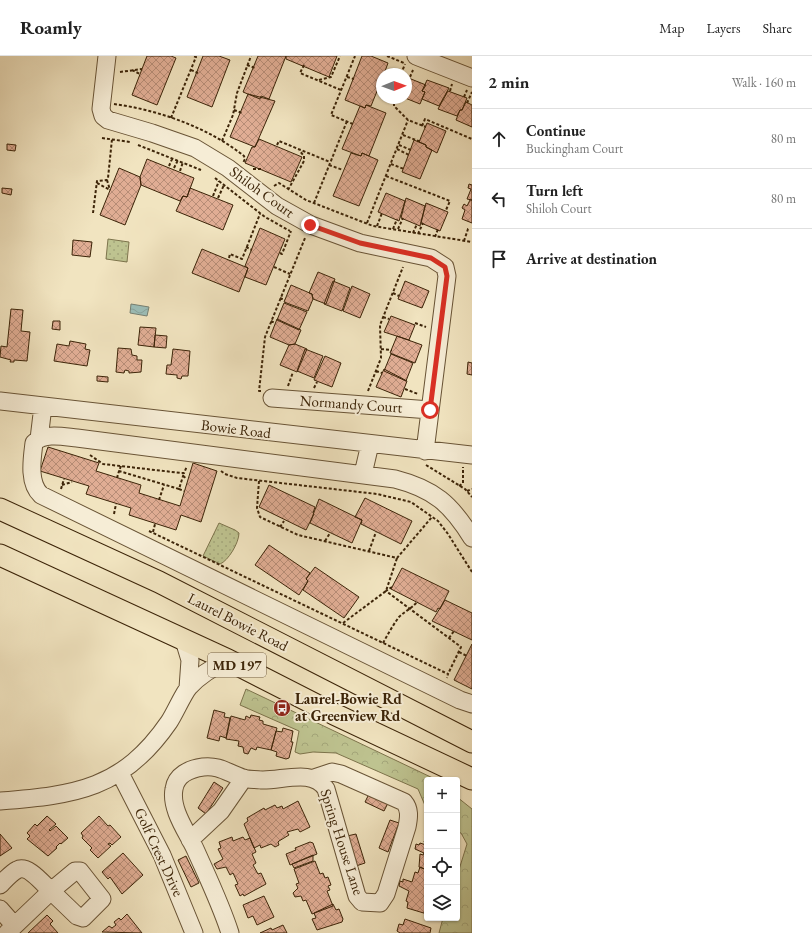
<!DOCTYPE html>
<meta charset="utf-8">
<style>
:root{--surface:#fff;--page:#f6f6f6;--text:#222;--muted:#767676;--line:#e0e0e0}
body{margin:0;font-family:"EB Garamond",serif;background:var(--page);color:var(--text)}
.controls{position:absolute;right:12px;bottom:12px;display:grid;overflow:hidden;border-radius:4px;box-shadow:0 1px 3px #0004}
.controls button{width:36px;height:36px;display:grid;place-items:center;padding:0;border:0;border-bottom:1px solid var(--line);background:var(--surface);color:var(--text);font:20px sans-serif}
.compass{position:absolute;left:376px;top:12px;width:36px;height:36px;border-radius:50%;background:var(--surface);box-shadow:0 1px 3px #0004;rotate:89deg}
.stop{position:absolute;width:12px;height:12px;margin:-9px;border:3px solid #d93025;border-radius:50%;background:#fff}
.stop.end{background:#d93025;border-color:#fff;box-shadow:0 1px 4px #0008}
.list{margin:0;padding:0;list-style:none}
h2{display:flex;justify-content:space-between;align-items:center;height:52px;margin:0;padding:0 16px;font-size:17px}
h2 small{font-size:13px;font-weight:400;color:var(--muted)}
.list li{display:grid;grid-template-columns:26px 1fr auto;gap:12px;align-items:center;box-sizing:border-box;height:60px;padding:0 16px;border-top:1px solid var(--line)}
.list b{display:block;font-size:15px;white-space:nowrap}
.list p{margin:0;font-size:13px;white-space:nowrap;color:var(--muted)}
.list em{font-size:13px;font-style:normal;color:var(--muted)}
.icon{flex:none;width:22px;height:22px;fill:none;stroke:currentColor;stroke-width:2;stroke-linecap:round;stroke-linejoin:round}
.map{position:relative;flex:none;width:472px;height:877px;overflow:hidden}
header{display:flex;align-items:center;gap:24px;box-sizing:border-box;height:56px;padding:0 20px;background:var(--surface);border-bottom:1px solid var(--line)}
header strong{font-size:19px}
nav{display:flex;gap:22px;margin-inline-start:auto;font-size:14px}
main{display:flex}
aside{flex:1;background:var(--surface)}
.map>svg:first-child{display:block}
.forest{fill:url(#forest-crowns);stroke:#7d744c}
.park{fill:url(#park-dots);stroke:#7d744c}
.water{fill:url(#water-waves);stroke:#768072}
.building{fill:url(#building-cross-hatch);stroke:#3c2408}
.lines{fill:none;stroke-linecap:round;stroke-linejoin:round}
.minor-casing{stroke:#695436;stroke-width:19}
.major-casing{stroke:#3c2408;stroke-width:23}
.path{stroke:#3c2408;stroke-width:2;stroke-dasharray:3 2;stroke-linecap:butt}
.minor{stroke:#f6edd6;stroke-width:17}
.major{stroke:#f1e4c0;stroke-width:21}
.route{stroke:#d93025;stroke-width:5}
.labels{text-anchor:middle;stroke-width:4;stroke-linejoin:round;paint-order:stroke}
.shield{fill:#f6edd6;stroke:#746046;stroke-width:1}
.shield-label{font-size:14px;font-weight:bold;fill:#3c2408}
.street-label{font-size:15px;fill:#3c2408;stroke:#f6edd6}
.poi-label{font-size:15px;font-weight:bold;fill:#3c2408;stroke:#f6edd6;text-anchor:start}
</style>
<header>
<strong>Roamly</strong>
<nav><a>Map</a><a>Layers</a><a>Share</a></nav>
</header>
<main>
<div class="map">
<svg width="472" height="877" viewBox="0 0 472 877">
<defs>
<pattern id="forest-crowns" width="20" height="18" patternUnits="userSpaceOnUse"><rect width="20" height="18" fill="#bec390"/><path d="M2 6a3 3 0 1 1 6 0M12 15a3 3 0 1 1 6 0" fill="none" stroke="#a4a77b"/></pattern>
<pattern id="park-dots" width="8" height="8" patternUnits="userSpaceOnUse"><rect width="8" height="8" fill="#bec390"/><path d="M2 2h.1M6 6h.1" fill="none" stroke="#a4a77b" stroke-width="1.8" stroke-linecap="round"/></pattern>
<pattern id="water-waves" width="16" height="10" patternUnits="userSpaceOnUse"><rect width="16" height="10" fill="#9cbeb8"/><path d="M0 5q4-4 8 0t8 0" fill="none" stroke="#87a39d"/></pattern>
<pattern id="building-cross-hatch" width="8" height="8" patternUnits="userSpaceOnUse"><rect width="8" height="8" fill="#e0ad94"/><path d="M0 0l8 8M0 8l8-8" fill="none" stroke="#b78d77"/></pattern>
</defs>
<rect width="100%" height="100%" fill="#f1e4c0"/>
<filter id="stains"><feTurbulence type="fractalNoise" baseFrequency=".005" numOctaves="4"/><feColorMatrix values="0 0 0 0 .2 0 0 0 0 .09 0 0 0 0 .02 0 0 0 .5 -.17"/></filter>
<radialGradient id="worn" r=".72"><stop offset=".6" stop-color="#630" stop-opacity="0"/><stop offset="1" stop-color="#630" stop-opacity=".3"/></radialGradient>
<path class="forest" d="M246,633L437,724H427V754L418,733L336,697L313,696L300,698L295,696L299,675L240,649Z
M457,741L472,753V877H439L443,862H457V820L467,788L461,777L457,776Z"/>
<path class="park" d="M108,183L129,186L127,206L106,203Z
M219,467L235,474L239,477C239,487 228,505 220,508L203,500Z"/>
<path class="water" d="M131,248L149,251L147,260L130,257Z"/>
<path class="building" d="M147,0H171L176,2L157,49L132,39Z
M203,0H219L230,4L212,51L187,41Z
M258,0H286L269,43L261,40L260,43L243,36Z
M286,0H337L329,21L286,3Z
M362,0H371L388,7L384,18H382V23L371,50L366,49L365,52L345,44Z
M406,21L426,29L422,35L425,36L420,48L405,42H406Z
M427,24L449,32L439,50L422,43L425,36L422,35Z
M448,35L467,42L462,54H460L457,60L438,53Z
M248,38L275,45L255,91L230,81Z
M466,46L472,49V71L456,64L460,54H462Z
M366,49L386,57L369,100L362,97L361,100L342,93L360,50L365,52Z
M427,67L446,75L437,97L426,91V89L419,86Z
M259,83L302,101L291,126L245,107L252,91H255Z
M414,84L426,89V91L432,94L420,123L402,116Z
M7,88L16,89L15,95L7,94Z
M351,97L361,100L362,97L378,104L359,150L333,140Z
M147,103L194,122L187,141L183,140L180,145L141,129L140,121Z
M119,112L140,121L141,129L125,169L100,159Z
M469,128L472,129V144L467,143L471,133L468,132Z
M2,132L12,133L11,139L2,137Z
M190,132L233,149L223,174L176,155L183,140L187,141Z
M386,137L405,145L399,165L378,156Z
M406,142L425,150L420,170L401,162Z
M470,144H472V167L462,163L465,154L462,152L464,148L467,150Z
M426,147L448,156L440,175L421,167Z
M260,172L285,183L266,229L245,221L248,212L245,210Z
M73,184L92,186L90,201L72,199Z
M202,193L248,212L239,236L192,217Z
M318,216L335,223L326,248L313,243L312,238L309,237Z
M333,225L350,232L342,255L324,248Z
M405,225L429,235L422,252L398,243Z
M291,229L312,238L313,243L308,255L284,246Z
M352,230L370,238L360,262L343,255Z
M284,247L307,256L299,274L277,264Z
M11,253L23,254L21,275L30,276L27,305L14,304V306H10L11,304L0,301L1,290L7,291Z
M391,260L415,269L409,284L384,276Z
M277,263L301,274L295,288L289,289L270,281Z
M53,265H60V274L52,273Z
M140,271L156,272L154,291L138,289Z
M155,279L167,280L166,292L154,291Z
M397,280L422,289L415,307L390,297Z
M70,285L86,288L85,293L90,294L87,310L54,305L57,288L69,290Z
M295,288L307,293L297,316L280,309L289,289Z
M118,292L131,293L132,299L137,300V304H142L141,316L129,317V315L125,314L124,317L116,316Z
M173,293L190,295L188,320H182L181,323L177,322V319L166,318L167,309H171Z
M305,293L323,300L314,322L297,315Z
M391,298L413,307L406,325L384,315Z
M325,300L341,307L332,331L314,324Z
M468,306L472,307V319L467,318Z
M384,313L407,325L401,341L376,331Z
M97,320L108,321V326L97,325Z
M48,391L99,407L96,415L141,429L139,437L180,450L193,407L217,415L201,466L181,459L176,474L129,459L131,452L86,438L89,430L40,415Z
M269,429L315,451L313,457L314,458L306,474L259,451Z
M365,442L412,465L401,488L361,468L362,464L355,461Z
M319,443L362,464L352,487L310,467Z
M269,489L310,517L306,523L308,525L299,539L255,509Z
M315,511L359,541L344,562L303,534L308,525L306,523Z
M402,512L449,535L440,553L438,552L436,556L391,533Z
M445,544L472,557V584L432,565Z
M472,588V633L454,624Z
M214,654L225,657L224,661L230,662L226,682L220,680L219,685L207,682Z
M251,659L260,661L259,664L263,665V668L277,672L271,694L257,691L256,694L251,692L248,698L244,697L243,691L238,690L239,685L226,683L231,660L245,664L246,660L250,662Z
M283,672L293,675L291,686H293L289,702L286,703L276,700L277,696L271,694L276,675L282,676Z
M214,726L223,732L206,758L198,752Z
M369,738L388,747L384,755L365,746Z
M298,745L310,771L300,776L298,773L287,776L289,779L279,785L278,786L279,789L275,791L271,788L261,792L260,789L254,792L244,768L248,765L247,762L264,752L265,754L275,749L277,752L282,750L283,753Z
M47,760L56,768L49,774L50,775L56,770L68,782L61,788L60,787L56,791L57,792L48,800L27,783L30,780L27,777L35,768L37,770Z
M99,760L108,770L110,769L121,781L112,789L110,787L108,788L111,790L98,802L90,794L92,792L82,782L83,780L81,777Z
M390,764L399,767L388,796L379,792Z
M0,778L12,792L0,800Z
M356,778L365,807L356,810L347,780Z
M426,780H427V814L419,811L420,798L423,799L424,797L415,793L416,788L419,789L420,787L426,789L427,787L424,786Z
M232,781L233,785L243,781L245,784L250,782L256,796L252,798L256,807L253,809L258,818L261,817L266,828L244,840L243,838L240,840L235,829L238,828L233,817L230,819L226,811L217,813L214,808L223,803L218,793L221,792L219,786Z
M310,786L313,787L317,798L290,809L286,798L296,794L295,792Z
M123,797L143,819L122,838L110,821L108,823L102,816Z
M313,799V805L294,812L292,808Z
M186,800L199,827L191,831L178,804Z
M315,805L320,818L323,817L325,822L328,821L331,829L328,830L330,834L327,835L333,850L312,858L306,844L303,845L301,840L295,841L293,837L298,832L296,828L299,827L294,813Z
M420,811L427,814V858L407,852L408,846L406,845L409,835L399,830L400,825L403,826V823L412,826L415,816L418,817Z
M264,840L274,861L257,869L253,860L248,862L243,849Z
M333,848L336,854L339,853L343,863L342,866L317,874L312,863L316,862L314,857Z
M127,858L142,877L102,876L109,870L112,872L116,869L114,866L119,862L121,864Z
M47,859L53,865L50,868L58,877H28Z
M405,863L431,872L430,877H400L397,875L399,868L403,869Z
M283,869L287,877H260L271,872L272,874Z"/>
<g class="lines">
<defs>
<path id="minor" d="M107,0L101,53L103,60L108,64L152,77L195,92L228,112L277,150L311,169L360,187L431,202L445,211L447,220L425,395
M416,0L472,22
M272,342L430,354
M0,345L472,399
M39,383L43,350
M363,418L370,388
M472,482C451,448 434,433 395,423L77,382C65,381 44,376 34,387C32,403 28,427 41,439L460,644L472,648
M184,584L190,604L188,632
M120,717L162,799L194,877
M0,745C76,739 123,733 169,666C175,657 183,638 189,631C200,619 213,611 228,604
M190,784L221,755L244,722
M75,815H80L102,843L83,862L77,860L51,835Z
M0,829C5,824 11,817 17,814C28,808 43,828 51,835L7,877
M0,853L14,869
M230,877C221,849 208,822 196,795C188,777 170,754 174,733C176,719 189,713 203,711C219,709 228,717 243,722C249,724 255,723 261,724C282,725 313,712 326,733L357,840L362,846L380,847L386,838L407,771C409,761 410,753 404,746L341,718L332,716L314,722"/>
<path id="major" d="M0,453L159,526L472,686
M0,499L228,604L334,658L472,723"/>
</defs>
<use href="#minor" class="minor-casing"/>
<use href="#major" class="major-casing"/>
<path class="path" d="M387,0L404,7
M247,9L255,12
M304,9L300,17L341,34
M132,14L140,18
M191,14L198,17
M120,16L142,13
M401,18L405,8
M347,21L354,23
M410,21L413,14
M319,24L331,21L340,0
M450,35L452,28
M464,41L467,34
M394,42V50L408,64L426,71
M467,47L472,36
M114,48C159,54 209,72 244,100L245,103L243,107
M234,54L242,57
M171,62L196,1L193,0
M353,68L331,59L355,0
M422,70L425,63L472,83
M403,79L421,86
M102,82L130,86
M222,85L233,59L237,37L251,0
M138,89L201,114
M277,89L279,85L330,106
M399,89L411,94
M397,93L409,99
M391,108L404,113
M329,109L343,114
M169,110L173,101
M174,112L178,104
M253,113H263
M180,115L183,106
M386,120L450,145L446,154
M215,122L265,161L290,175
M107,124L110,134
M97,127L110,134
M274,130L279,127L306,144L373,170L472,186
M288,134L304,105V100L299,94
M213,140L219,125
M218,142L224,129
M314,147L347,65
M93,157L97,125L107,124L108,122L112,83
M367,167L408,64
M377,170L382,157
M393,173L397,163
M398,173L403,162
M413,177L417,168
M418,178L423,167
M435,181L438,173
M464,185L468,173L470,172
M246,191L252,194
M280,197L282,198L291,175
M229,202L230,198L242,203L260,158
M274,211L290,218
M393,237L399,240
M280,242L285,244
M383,261L389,263
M271,265L275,267
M415,267L426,271
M381,293L392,294
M376,315L382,317
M288,330L293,316
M314,332L317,326
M405,333L418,338
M261,335H259L265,281L305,182
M368,335L381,302L380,269L403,211
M90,399L103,408L181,417H184L187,410
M426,409L465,433L472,441
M121,410L119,415L179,433L184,417
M221,415L225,418L237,422L377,438L411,446L438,465L448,478L472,516
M183,420L187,423
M117,422L119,415
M259,425L257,452L260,461L298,479L397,502L432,461
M62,429L72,426
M459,430L463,427V411
M61,433L64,423
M179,433L184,435
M467,435L472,433
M159,444L164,429
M114,458L116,448
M280,471L284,465
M149,475L448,618L447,622
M153,476L155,468
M325,485L330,477
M369,495L376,476
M392,531L386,535L461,591L448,618
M343,567L386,535L397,502
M449,582L454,575
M383,587C388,578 393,569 399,561C405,555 411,553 417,546
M459,596L467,600"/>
<use href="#minor" class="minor"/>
<use href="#major" class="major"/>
</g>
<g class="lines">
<path class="route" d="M310,169L360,187L431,202L445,211L447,220L430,354"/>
</g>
<defs>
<symbol id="bus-disc" viewBox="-11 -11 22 22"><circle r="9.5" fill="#8f2418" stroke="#f6edd6"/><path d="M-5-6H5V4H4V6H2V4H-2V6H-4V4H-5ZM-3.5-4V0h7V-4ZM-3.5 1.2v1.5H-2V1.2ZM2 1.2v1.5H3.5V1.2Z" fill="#fff"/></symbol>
</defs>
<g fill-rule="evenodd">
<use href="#bus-disc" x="272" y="642" width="20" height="20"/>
</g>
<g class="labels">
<rect class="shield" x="208" y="597" width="58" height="24" rx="3"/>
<g class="shield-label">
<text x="237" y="614">MD 197</text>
</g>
<g class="street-label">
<text transform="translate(262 136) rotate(36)" y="5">Shiloh Court</text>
<text transform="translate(351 348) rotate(4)" y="5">Normandy Court</text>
<text transform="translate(236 373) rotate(7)" y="5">Bowie Road</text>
<text transform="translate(238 566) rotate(27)" y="5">Laurel Bowie Road</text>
<text transform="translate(342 786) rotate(72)" y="5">Spring House Lane</text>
<text transform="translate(159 796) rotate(65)" y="5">Golf Crest Drive</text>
</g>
<g class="poi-label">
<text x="295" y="648">Laurel-Bowie Rd<tspan x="295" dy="17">at Greenview Rd</tspan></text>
</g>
</g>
<rect width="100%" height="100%" filter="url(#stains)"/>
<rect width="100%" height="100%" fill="url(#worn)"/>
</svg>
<div class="controls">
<button>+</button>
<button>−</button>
<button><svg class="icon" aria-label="locate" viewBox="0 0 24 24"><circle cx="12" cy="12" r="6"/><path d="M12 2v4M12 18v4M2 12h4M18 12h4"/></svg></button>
<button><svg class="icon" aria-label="layers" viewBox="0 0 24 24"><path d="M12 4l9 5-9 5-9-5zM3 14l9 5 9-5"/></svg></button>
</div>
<svg class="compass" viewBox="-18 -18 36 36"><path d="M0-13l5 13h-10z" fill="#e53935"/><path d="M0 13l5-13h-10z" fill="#767676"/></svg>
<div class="stop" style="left:430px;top:354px"></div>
<div class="stop end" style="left:310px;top:169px"></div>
</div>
<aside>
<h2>2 min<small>Walk · 160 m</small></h2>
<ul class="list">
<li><svg class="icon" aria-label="ahead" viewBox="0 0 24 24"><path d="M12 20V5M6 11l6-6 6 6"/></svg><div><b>Continue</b><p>Buckingham Court</p></div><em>80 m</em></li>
<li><svg class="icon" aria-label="left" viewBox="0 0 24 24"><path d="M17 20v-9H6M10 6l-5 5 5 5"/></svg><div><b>Turn left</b><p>Shiloh Court</p></div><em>80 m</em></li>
<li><svg class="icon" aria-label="arrive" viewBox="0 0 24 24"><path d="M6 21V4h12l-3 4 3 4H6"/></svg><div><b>Arrive at destination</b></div></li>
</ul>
</aside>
</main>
